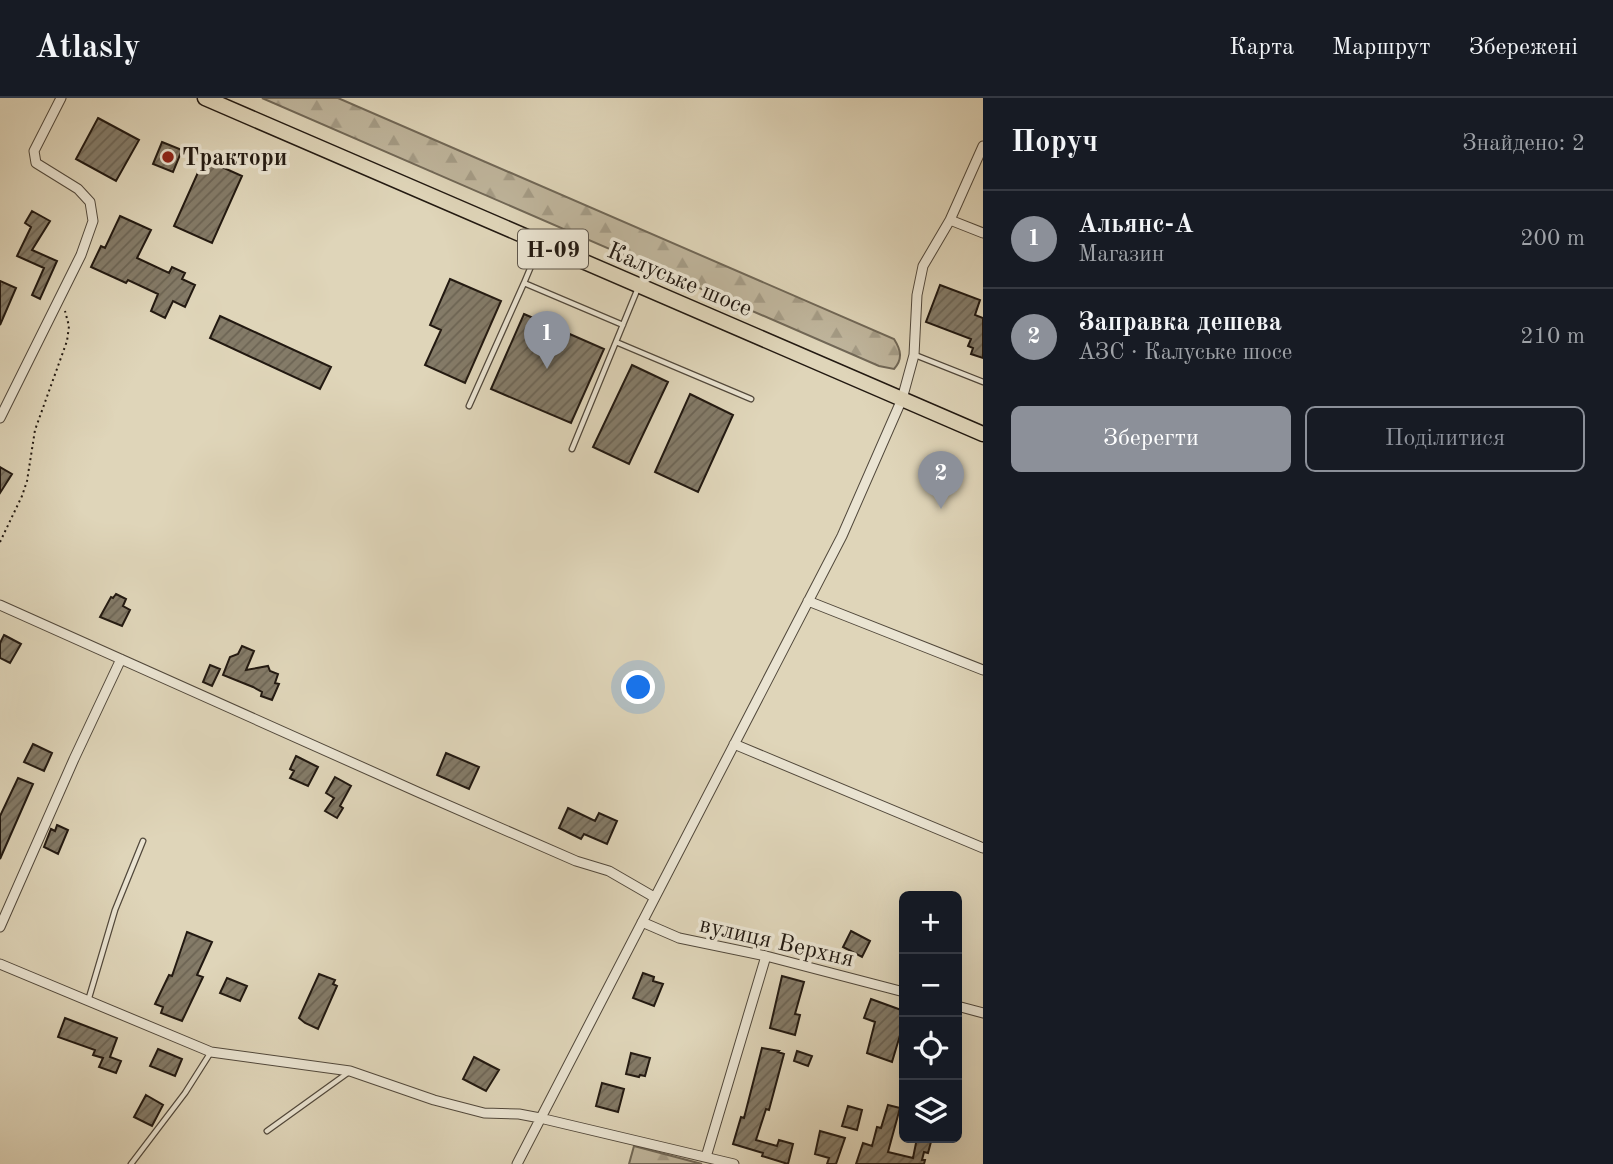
<!DOCTYPE html>
<html lang="uk">
<meta charset="utf-8">
<style>
:root{--surface:#171b24;--page:#242831;--text:#f1f3f6;--muted:#9ea1a6;--line:#363941;--accent:#8c9099}
body{margin:0;font-family:"Old Standard TT",serif;background:var(--page);color:var(--text)}
.controls{position:absolute;right:21px;bottom:21px;display:grid;overflow:hidden;border-radius:10px;box-shadow:0 7px 28px #0002}
.controls button{width:63px;height:63px;display:grid;place-items:center;padding:0;border:0;border-bottom:2px solid var(--line);background:var(--surface);color:var(--text);font:35px sans-serif}
.you{position:absolute;left:639px;top:590px;width:24px;height:24px;margin:-18px;border:5px solid #fff;border-radius:50%;background:#1a73e8;box-shadow:0 0 0 10px #1a73e833}
.badge{display:grid;place-items:center;width:46px;height:46px;border-radius:50%;background:var(--accent);color:#fff;font-size:23px;font-weight:700}
.pin{position:absolute;translate:-50% -58px;filter:drop-shadow(0 2px 4px #0008)}
.pin::after{content:'';position:absolute;top:37px;width:24px;height:21px;background:inherit;clip-path:polygon(0 0,100% 0,50% 100%)}
.list{margin:0;padding:0;list-style:none}
h2{display:flex;justify-content:space-between;align-items:center;height:91px;margin:0;padding:0 28px;font-size:30px}
h2 small{font-size:23px;font-weight:400;color:var(--muted)}
.list li{display:grid;grid-template-columns:46px 1fr auto;gap:21px;align-items:center;box-sizing:border-box;height:98px;padding:0 28px;border-top:2px solid var(--line)}
.list b{display:block;font-size:26px;white-space:nowrap}
.list p{margin:0;font-size:23px;white-space:nowrap;color:var(--muted)}
.list em{font-size:23px;font-style:normal;color:var(--muted)}
.actions{display:flex;gap:14px;padding:21px 28px}
.actions a{flex:1;padding:16px 0;border:2px solid var(--accent);border-radius:10px;text-align:center;font-size:24px;color:var(--accent)}
.actions .main{background:var(--accent);color:#fff}
.icon{flex:none;width:38px;height:38px;fill:none;stroke:currentColor;stroke-width:2;stroke-linecap:round;stroke-linejoin:round}
.map{position:relative;flex:none;width:983px;height:1066px;overflow:hidden}
header{display:flex;align-items:center;gap:42px;box-sizing:border-box;height:98px;padding:0 35px;background:var(--surface);border-bottom:2px solid var(--line)}
header strong{font-size:33px}
nav{display:flex;gap:38px;margin-inline-start:auto;font-size:24px}
main{display:flex}
aside{flex:1;background:var(--surface)}
.map>svg:first-child{display:block}
.forest{fill:url(#forest-firs);stroke:#706756;stroke-width:2}
.building{fill:url(#building-hatch);stroke:#221911;stroke-width:2}
.lines{fill:none;stroke-linecap:round;stroke-linejoin:round}
.lane-casing{stroke:#51483b;stroke-width:7}
.street-casing{stroke:#51483b;stroke-width:11}
.primary-casing{stroke:#221911;stroke-width:17}
.path{stroke:#221911;stroke-width:2;stroke-dasharray:2 3.5;stroke-linecap:butt}
.lane{stroke:#eae4d2;stroke-width:4.5}
.street{stroke:#eae4d2;stroke-width:9}
.primary{stroke:#dfd5b9;stroke-width:14}
.poi-dot{fill:#8f2418;stroke:#eae4d2;stroke-width:2.5}
.labels{text-anchor:middle;stroke-width:7;stroke-linejoin:round;paint-order:stroke}
.shield{fill:#eae4d2;stroke:#5e564b;stroke-width:2}
.shield-label{font-size:23px;font-weight:bold;fill:#221911}
.poi-label{font-size:24px;font-weight:bold;fill:#221911;stroke:#eae4d2;text-anchor:start}
.street-label{font-size:24px;fill:#221911;stroke:#eae4d2}
</style>
<header>
<strong>Atlasly</strong>
<nav><a>Карта</a><a>Маршрут</a><a>Збережені</a></nav>
</header>
<main>
<div class="map">
<svg width="983" height="1066" viewBox="0 0 983 1066">
<defs>
<pattern id="forest-firs" width="22" height="20" patternUnits="userSpaceOnUse" patternTransform="scale(1.75)"><rect width="22" height="20" fill="#bfb59c"/><path d="M5 1l3.5 6h-7zM16 11l3.5 6h-7z" fill="#a49b85"/></pattern>
<pattern id="building-hatch" width="6" height="6" patternUnits="userSpaceOnUse" patternTransform="scale(1.75)"><rect width="6" height="6" fill="#847b68"/><path d="M-1 1l2-2M0 6l6-6M5 7l2-2" fill="none" stroke="#6c6454"/></pattern>
</defs>
<rect width="100%" height="100%" fill="#dfd5b9"/>
<filter id="stains"><feTurbulence type="fractalNoise" baseFrequency=".00286" numOctaves="4"/><feColorMatrix values="0 0 0 0 .2 0 0 0 0 .09 0 0 0 0 .02 0 0 0 .5 -.17"/></filter>
<radialGradient id="worn" r=".72"><stop offset=".6" stop-color="#630" stop-opacity="0"/><stop offset="1" stop-color="#630" stop-opacity=".3"/></radialGradient>
<path class="forest" d="M262,0H338L894,241C901,252 903,261 894,271L879,268Z
M634,1048L702,1066H629Z"/>
<path class="building" d="M98,20L139,42L116,83L76,61Z
M162,44L182,52L173,74L153,66Z
M204,61L242,78L212,145L174,128Z
M32,113L50,123L32,152L57,163L40,201L32,197L44,170L17,158L31,129L25,125Z
M120,118L151,132L137,160L169,175L172,169L185,175L182,181L195,187L185,209L173,203L165,220L151,213L158,196L128,182L126,185L91,169L101,148L105,150Z
M450,181L501,203L465,285L425,267L441,232L430,227Z
M0,183L16,190L0,227Z
M940,187L980,202L975,217L983,220V260L971,256L973,250L968,248L971,241L926,224Z
M524,216L604,251L571,325L491,291Z
M220,218L331,269L320,291L210,240Z
M632,267L668,284L629,366L593,349Z
M690,296L733,317L698,394L655,374Z
M0,369L12,376L0,395Z
M116,496L126,501L123,508L130,512L122,528L100,519L111,499L113,500Z
M4,537L21,546L10,565L0,560V545Z
M242,548L254,553L246,572L268,568L270,573L278,576L275,585L279,586L272,602L261,598L262,594L253,589L223,577L230,559L238,556Z
M210,567L220,571L212,588L203,584Z
M33,646L52,655L44,673L24,664Z
M446,655L479,669L469,691L437,677Z
M296,658L318,669L308,688L290,680L294,673L290,671Z
M335,679L351,688L340,708L343,710L337,720L325,713L334,700L326,695Z
M18,680L33,686L0,761V718Z
M568,710L595,723L599,715L617,723L607,746L584,736L581,741L559,730Z
M57,727L68,732L58,756L44,749L51,731L55,733Z
M851,833L870,843L862,859L843,849Z
M187,834L212,844L197,877L203,879L182,923L161,915L163,909L155,906L169,877L172,878Z
M643,875L654,879L653,883L663,886L654,908L633,900Z
M319,876L335,882L333,886L337,888L318,931L305,925L299,920Z
M782,878L804,884L795,916L800,917L795,937L770,930Z
M227,880L247,888L240,903L220,895Z
M871,901L904,913V935L901,934L892,964L867,955L875,924L864,920Z
M65,920L117,940L110,959L121,963L116,975L99,969L103,960L93,957L95,952L58,939Z
M762,950L779,953L778,954L784,956L769,1012L766,1011L756,1042L777,1048L779,1042L793,1046L788,1066L762,1058L763,1055L733,1046L741,1019L744,1020Z
M158,951L182,961L175,978L150,968Z
M797,953L812,958L808,968L794,963Z
M631,955L650,960L645,978L640,977L639,979L626,976Z
M474,959L499,972L486,993L463,981Z
M602,985L624,991L618,1014L596,1008Z
M146,997L163,1007L152,1028L134,1019Z
M888,1007L900,1010L888,1054L913,1060L917,1040H932L928,1055L924,1054L922,1062H925L924,1066H856L863,1045L872,1048L877,1029L881,1030Z
M848,1008L862,1012L857,1032L842,1028Z
M820,1033L845,1040L836,1066H827L829,1060L815,1056Z"/>
<g class="lines">
<defs>
<path id="lane" d="M524,185L540,147
M616,244L751,301
M915,257L983,284
M469,308L524,185L623,227
M572,351L638,190
M88,903L115,812L143,743
M267,1033L349,974
M131,1066L185,995L211,954"/>
<path id="street" d="M950,122L983,135
M0,320L81,157L93,123L90,104L78,91L36,65L34,53L61,0
M808,503L983,572
M0,507L420,695L576,763L609,773L654,799
M734,646L983,750
M642,824L679,840L766,858L904,894
M0,829L74,661L121,561
M0,866L211,954L350,973L434,1002L484,1015L519,1016L540,1020L734,1066
M957,908L983,915
M706,1059L766,858
M517,1066L842,438L902,301L914,257L917,197L923,168L950,122L983,48"/>
<path id="primary" d="M205,0L983,336"/>
</defs>
<use href="#lane" class="lane-casing"/>
<use href="#street" class="street-casing"/>
<use href="#primary" class="primary-casing"/>
<path class="path" d="M0,444L22,398L27,383L35,332L67,243L69,228L65,213"/>
<use href="#lane" class="lane"/>
<use href="#street" class="street"/>
<use href="#primary" class="primary"/>
</g>
<circle class="poi-dot" cx="168" cy="59" r="7"/>
<g class="labels">
<rect class="shield" x="518" y="131.5" width="70" height="39" rx="5"/>
<g class="shield-label">
<text x="553" y="159">Н-09</text>
</g>
<g class="poi-label">
<text x="182" y="67">Трактори</text>
</g>
<g class="street-label">
<text transform="translate(680 181) rotate(23)" y="8">Калуське шосе</text>
<text transform="translate(777 843) rotate(13)" y="8">вулиця Верхня</text>
</g>
</g>
<rect width="100%" height="100%" filter="url(#stains)"/>
<rect width="100%" height="100%" fill="url(#worn)"/>
</svg>
<div class="controls">
<button>+</button>
<button>−</button>
<button><svg class="icon" aria-label="locate" viewBox="0 0 24 24"><circle cx="12" cy="12" r="6"/><path d="M12 2v4M12 18v4M2 12h4M18 12h4"/></svg></button>
<button><svg class="icon" aria-label="layers" viewBox="0 0 24 24"><path d="M12 4l9 5-9 5-9-5zM3 14l9 5 9-5"/></svg></button>
</div>
<div class="you"></div>
<div class="pin badge" style="left:547px;top:271px">1</div>
<div class="pin badge" style="left:941px;top:411px">2</div>
</div>
<aside>
<h2>Поруч<small>Знайдено: 2</small></h2>
<ul class="list">
<li><span class="badge">1</span><div><b>Альянс-А</b><p>Магазин</p></div><em>200 m</em></li>
<li><span class="badge">2</span><div><b>Заправка дешева</b><p>АЗС · Калуське шосе</p></div><em>210 m</em></li>
</ul>
<div class="actions"><a class="main">Зберегти</a><a>Поділитися</a></div>
</aside>
</main>
